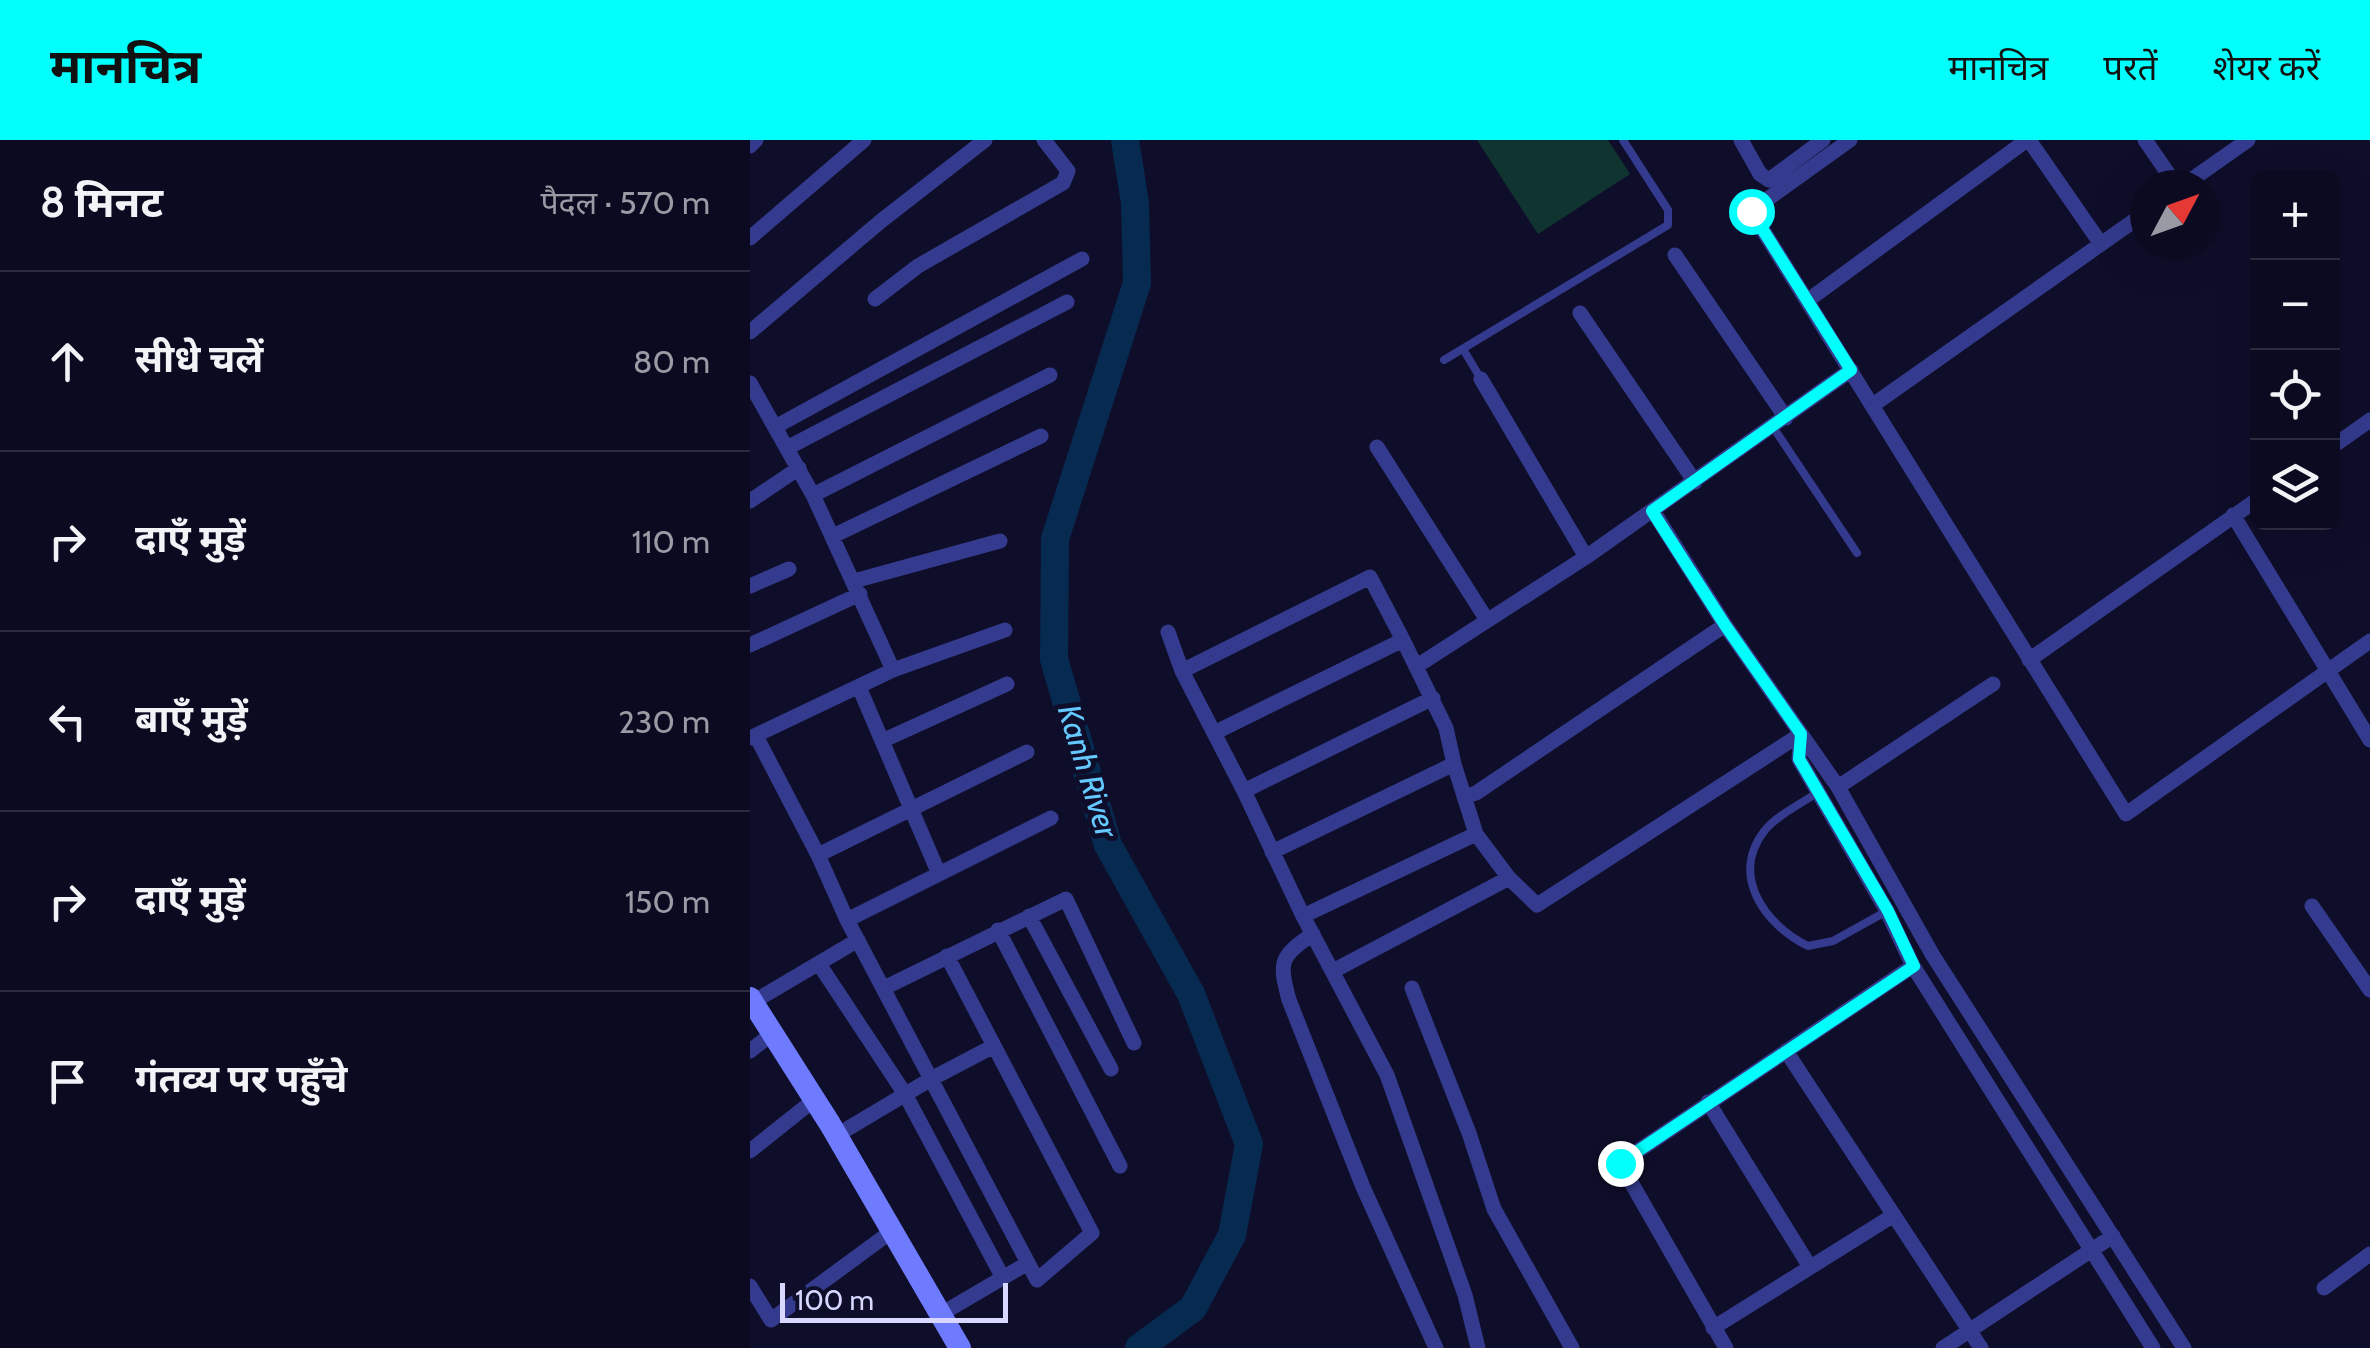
<!DOCTYPE html>
<html lang="hi">
<meta charset="utf-8">
<style>
:root{--surface:#0b0a20;--page:#141329;--text:#f1f3f6;--muted:#9a9aa5;--line:#2b2b3e;--accent:#03fffc}
body{margin:0;font-family:Cabin,"Noto Sans Devanagari",sans-serif;background:var(--page);color:var(--text)}
.controls{position:absolute;right:30px;top:30px;display:grid;overflow:hidden;border-radius:15px;box-shadow:0 10px 40px #0002}
.controls button{width:90px;height:90px;display:grid;place-items:center;padding:0;border:0;border-bottom:2px solid var(--line);background:var(--surface);color:var(--text);font:50px sans-serif}
.compass{position:absolute;left:1380px;top:30px;width:90px;height:90px;border-radius:50%;background:var(--surface);box-shadow:0 10px 40px #0002;rotate:49deg}
.scale{position:absolute;left:30px;bottom:25px;width:228px;box-sizing:border-box;padding-left:10px;border:5px solid #d7d7ff;border-top:0;font-size:28px;line-height:35px;white-space:nowrap;color:#d7d7ff;-webkit-text-stroke:8px #0f0e2a;paint-order:stroke}
.stop{position:absolute;width:30px;height:30px;margin:-22px;border:8px solid #03fffc;border-radius:50%;background:#fff}
.stop.end{background:#03fffc;border-color:#fff;box-shadow:0 2px 10px #0008}
.list{margin:0;padding:0;list-style:none}
h2{display:flex;justify-content:space-between;align-items:center;height:130px;margin:0;padding:0 40px;font-size:42px}
h2 small{font-size:32px;font-weight:400;color:var(--muted)}
.list li{display:grid;grid-template-columns:65px 1fr auto;gap:30px;align-items:center;box-sizing:border-box;height:180px;padding:0 40px;border-top:2px solid var(--line)}
.list b{display:block;font-size:38px;white-space:nowrap}
.list em{font-size:32px;font-style:normal;color:var(--muted)}
.icon{flex:none;width:55px;height:55px;fill:none;stroke:currentColor;stroke-width:2;stroke-linecap:round;stroke-linejoin:round}
.map{position:relative;flex:none;width:1620px;height:1208px;overflow:hidden}
header{display:flex;align-items:center;gap:60px;box-sizing:border-box;height:140px;padding:0 50px;background:var(--accent);color:#111}
header strong{font-size:48px}
nav{display:flex;gap:55px;margin-inline-start:auto;font-size:35px}
main{display:flex}
aside{flex:1;background:var(--surface)}
.map>svg:first-child{display:block}
.green{fill:#103530}
.lines{fill:none;stroke-linecap:round;stroke-linejoin:round}
.river{stroke:#072a50;stroke-width:28}
.lane{stroke:#343b8e;stroke-width:8}
.street{stroke:#343b8e;stroke-width:15}
.secondary{stroke:#6e7bff;stroke-width:22}
.route{stroke:#03fffc;stroke-width:12}
.labels{text-anchor:middle;stroke-width:10;stroke-linejoin:round;paint-order:stroke}
.water-label{font-size:32px;font-style:italic;fill:#65c9ff;stroke:#0f0e2a}
</style>
<header>
<strong>मानचित्र</strong>
<nav><a>मानचित्र</a><a>परतें</a><a>शेयर करें</a></nav>
</header>
<main>
<aside>
<h2>8 मिनट<small>पैदल · 570 m</small></h2>
<ul class="list">
<li><svg class="icon" aria-label="ahead" viewBox="0 0 24 24"><path d="M12 20V5M6 11l6-6 6 6"/></svg><div><b>सीधे चलें</b></div><em>80 m</em></li>
<li><svg class="icon" aria-label="right" viewBox="0 0 24 24"><path d="M7 20v-9h11M14 6l5 5-5 5"/></svg><div><b>दाएँ मुड़ें</b></div><em>110 m</em></li>
<li><svg class="icon" aria-label="left" viewBox="0 0 24 24"><path d="M17 20v-9H6M10 6l-5 5 5 5"/></svg><div><b>बाएँ मुड़ें</b></div><em>230 m</em></li>
<li><svg class="icon" aria-label="right" viewBox="0 0 24 24"><path d="M7 20v-9h11M14 6l5 5-5 5"/></svg><div><b>दाएँ मुड़ें</b></div><em>150 m</em></li>
<li><svg class="icon" aria-label="arrive" viewBox="0 0 24 24"><path d="M6 21V4h12l-3 4 3 4H6"/></svg><div><b>गंतव्य पर पहुँचे</b></div></li>
</ul>
</aside>
<div class="map">
<svg width="1620" height="1208" viewBox="0 0 1620 1208">
<rect width="100%" height="100%" fill="#0f0e2a"/>
<path class="green" d="M727,0H858L880,34L788,94Z"/>
<g class="lines">
<path class="river" d="M375,0L385,63L387,143L305,399L304,519L358,705L441,854L499,1004L482,1095L443,1168L389,1208"/>
<path class="lane" d="M713,209L731,239
M694,220L918,85V70L873,0
M1023,287L1107,413
M1067,653C1050,664 1028,675 1015,690C979,735 1015,785 1058,806L1083,801L1137,771"/>
<path class="street" d="M991,0L1010,34L1019,40L1073,0
M1100,0L1001,71L1376,674L1620,501
M1279,0L1351,104
M1395,0L1426,45
M0,6L6,0
M1434,45L1498,0
M0,98L114,0
M925,115L1036,278
M125,159L168,126L313,43L318,31L294,0
M1057,161L1277,0
M830,173L945,342
M0,192L131,81L235,0
M731,239L836,417
M0,243L63,355L143,530
M1123,265L1395,73
M25,287L332,119
M627,307L737,480
M1582,307L1620,280
M37,308L317,162
M63,355L300,235
M0,361L49,328
M903,371L975,485L1088,647L1182,814L1434,1208
M1483,375L1620,600
M83,396L291,296
M104,441L250,401
M0,446L39,429
M418,492L432,531L494,651L553,776L637,935L715,1155L728,1208
M0,505L110,454
M1279,520L1508,359
M667,526L836,417L1101,230
M432,531L620,437L653,500
M109,547L189,734
M464,593L653,500L696,588L704,624L726,694L759,738L787,765L1051,594
M1051,594L1049,619L1137,771L1163,826L1403,1208
M6,596L68,715L97,780L287,1140L342,1093L197,816
M0,598L143,530L255,490
M132,601L257,544
M1088,647L1243,544
M494,651L683,558
M714,657L726,653L975,485
M522,712L704,624
M68,715L277,612
M1562,766L1620,850
M279,776L361,929
M553,776L726,694
M97,780L301,678
M248,790L370,1026
M563,794C529,817 529,822 539,860L613,1047L686,1208
M69,824L155,954L253,1138
M583,831L759,738
M134,848L316,759L384,903
M662,848L719,993L744,1069L822,1208
M3,862L108,800
M0,911L23,893
M1036,911L1231,1208
M958,962L1060,1127
M87,995L181,939L244,906
M0,1011L64,960
M0,1146L21,1180L142,1091
M1574,1148L1620,1114
M191,1174L278,1123
M963,1188L1144,1075
M976,1208L870,1023L1163,826
M1193,1208L1363,1096"/>
<path class="secondary" d="M0,858L80,984L210,1208"/>
</g>
<g class="lines">
<path class="route" d="M870,1023L1164,826L1138,771L1049,619L1051,594L975,485L902,371L1101,230L1001,71"/>
</g>
<g class="labels">
<g class="water-label">
<text transform="translate(338 631) rotate(73)" y="11">Kanh River</text>
</g>
</g>
</svg>
<div class="controls">
<button>+</button>
<button>−</button>
<button><svg class="icon" aria-label="locate" viewBox="0 0 24 24"><circle cx="12" cy="12" r="6"/><path d="M12 2v4M12 18v4M2 12h4M18 12h4"/></svg></button>
<button><svg class="icon" aria-label="layers" viewBox="0 0 24 24"><path d="M12 4l9 5-9 5-9-5zM3 14l9 5 9-5"/></svg></button>
</div>
<svg class="compass" viewBox="-18 -18 36 36"><path d="M0-13l5 13h-10z" fill="#e53935"/><path d="M0 13l5-13h-10z" fill="#9a9aa5"/></svg>
<div class="scale">100 m</div>
<div class="stop" style="left:1001px;top:71px"></div>
<div class="stop end" style="left:870px;top:1023px"></div>
</div>
</main>
